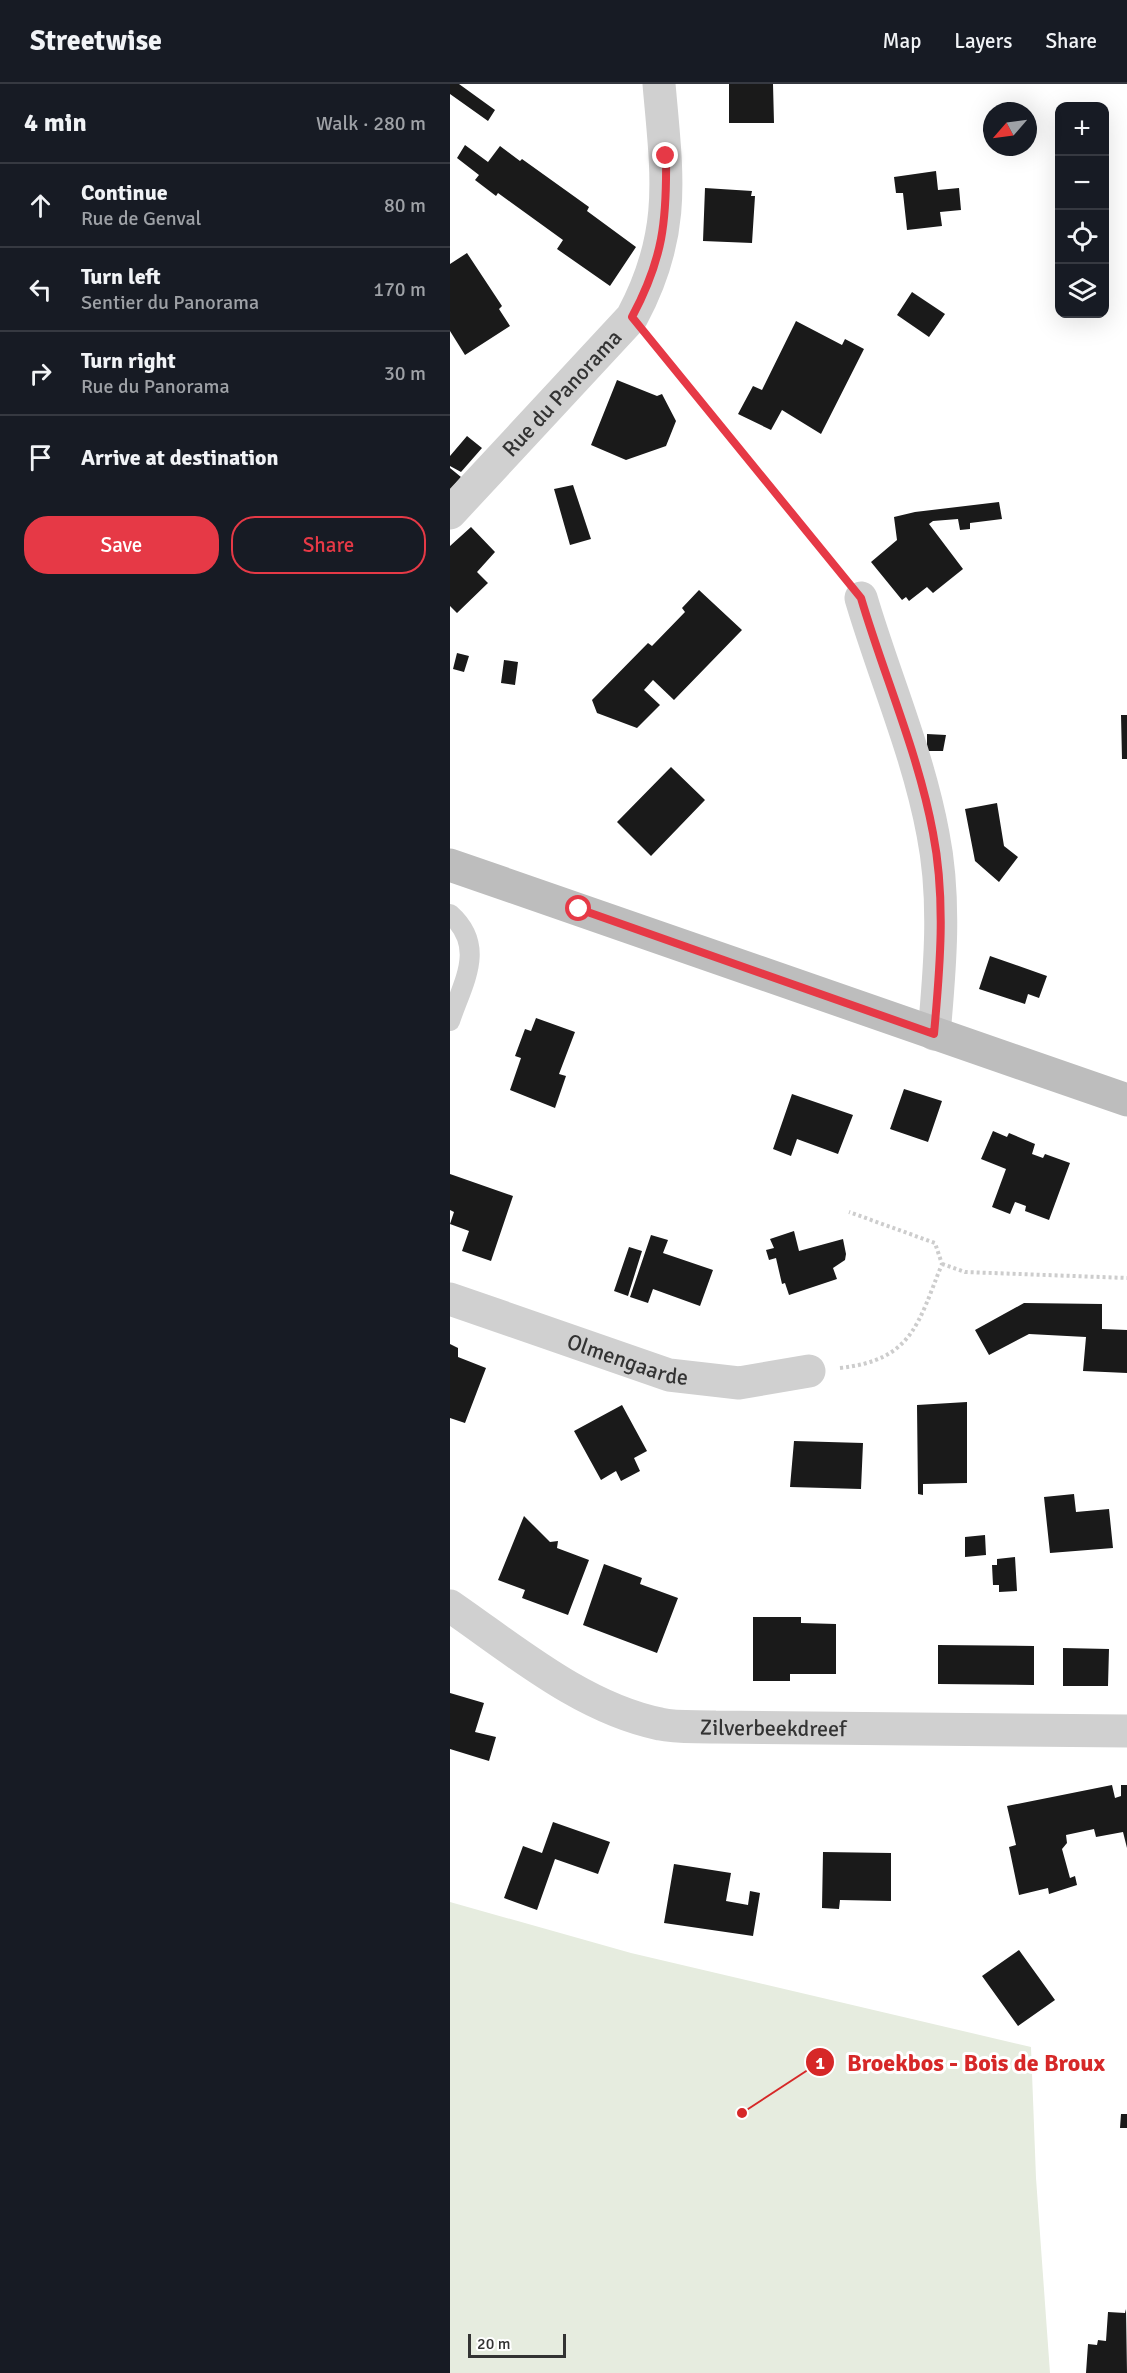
<!DOCTYPE html>
<meta charset="utf-8">
<style>
:root{--surface:#171b24;--page:#242831;--text:#f1f3f6;--muted:#9ea1a6;--line:#363941;--accent:#e63946}
body{margin:0;font-family:Signika,sans-serif;background:var(--page);color:var(--text)}
.controls{position:absolute;right:18px;top:18px;display:grid;overflow:hidden;border-radius:12px;box-shadow:0 6px 24px #0002}
.controls button{width:54px;height:54px;display:grid;place-items:center;padding:0;border:0;border-bottom:2px solid var(--line);background:var(--surface);color:var(--text);font:30px sans-serif}
.compass{position:absolute;left:533px;top:18px;width:54px;height:54px;border-radius:50%;background:var(--surface);box-shadow:0 6px 24px #0002;rotate:242deg}
.scale{position:absolute;left:18px;bottom:15px;width:98px;box-sizing:border-box;padding-left:6px;border:3px solid #333;border-top:0;font-size:16px;line-height:21px;white-space:nowrap;color:#333;-webkit-text-stroke:4px #fff;paint-order:stroke}
.stop{position:absolute;width:18px;height:18px;margin:-14px;border:4px solid #e63946;border-radius:50%;background:#fff}
.stop.end{background:#e63946;border-color:#fff;box-shadow:0 2px 6px #0008}
.list{margin:0;padding:0;list-style:none}
h2{display:flex;justify-content:space-between;align-items:center;height:78px;margin:0;padding:0 24px;font-size:26px}
h2 small{font-size:20px;font-weight:400;color:var(--muted)}
.list li{display:grid;grid-template-columns:39px 1fr auto;gap:18px;align-items:center;box-sizing:border-box;height:84px;padding:0 24px;border-top:2px solid var(--line)}
.list b{display:block;font-size:22px;white-space:nowrap}
.list p{margin:0;font-size:20px;white-space:nowrap;color:var(--muted)}
.list em{font-size:20px;font-style:normal;color:var(--muted)}
.actions{display:flex;gap:12px;padding:18px 24px}
.actions a{flex:1;padding:14px 0;border:2px solid var(--accent);border-radius:24px;text-align:center;font-size:21px;color:var(--accent)}
.actions .main{background:var(--accent);color:#fff}
.icon{flex:none;width:33px;height:33px;fill:none;stroke:currentColor;stroke-width:2;stroke-linecap:round;stroke-linejoin:round}
.map{position:relative;flex:none;width:677px;height:2289px;overflow:hidden}
header{display:flex;align-items:center;gap:36px;box-sizing:border-box;height:84px;padding:0 30px;background:var(--surface);border-bottom:2px solid var(--line)}
header strong{font-size:28px}
nav{display:flex;gap:33px;margin-inline-start:auto;font-size:21px}
main{display:flex}
aside{flex:1;background:var(--surface)}
.map>svg:first-child{display:block}
.green{fill:#e6ecdf}
.building{fill:#1a1a1a}
.lines{fill:none;stroke-linecap:round;stroke-linejoin:round}
.path{stroke:#cdcdcd;stroke-width:4;stroke-dasharray:3 3;stroke-linecap:butt}
.lane{stroke:#d0d0d0;stroke-width:20}
.street{stroke:#d0d0d0;stroke-width:33}
.secondary{stroke:#bdbdbd;stroke-width:33}
.route{stroke:#e63946;stroke-width:8}
.labels{text-anchor:middle;stroke-width:6;stroke-linejoin:round;paint-order:stroke}
.street-label{font-size:22px;fill:#333;stroke:#fff}
.leader{fill:none;stroke:#d62828;stroke-width:2}
.callout-dot{fill:#d62828;stroke:#fff;stroke-width:2}
.mark-label{font-size:18px;text-anchor:middle;font-weight:bold;fill:#fff}
.callout-label{font-size:24px;text-anchor:middle;font-weight:bold;fill:#d62828;stroke:#fff;stroke-width:6;stroke-linejoin:round;paint-order:stroke}
</style>
<header>
<strong>Streetwise</strong>
<nav><a>Map</a><a>Layers</a><a>Share</a></nav>
</header>
<main>
<aside>
<h2>4 min<small>Walk · 280 m</small></h2>
<ul class="list">
<li><svg class="icon" aria-label="ahead" viewBox="0 0 24 24"><path d="M12 20V5M6 11l6-6 6 6"/></svg><div><b>Continue</b><p>Rue de Genval</p></div><em>80 m</em></li>
<li><svg class="icon" aria-label="left" viewBox="0 0 24 24"><path d="M17 20v-9H6M10 6l-5 5 5 5"/></svg><div><b>Turn left</b><p>Sentier du Panorama</p></div><em>170 m</em></li>
<li><svg class="icon" aria-label="right" viewBox="0 0 24 24"><path d="M7 20v-9h11M14 6l5 5-5 5"/></svg><div><b>Turn right</b><p>Rue du Panorama</p></div><em>30 m</em></li>
<li><svg class="icon" aria-label="arrive" viewBox="0 0 24 24"><path d="M6 21V4h12l-3 4 3 4H6"/></svg><div><b>Arrive at destination</b></div></li>
</ul>
<div class="actions"><a class="main">Save</a><a>Share</a></div>
</aside>
<div class="map">
<svg width="677" height="2289" viewBox="0 0 677 2289">
<rect width="100%" height="100%" fill="#fff"/>
<path class="green" d="M0,1818L181,1869L581,1963L586,2094L600,2289H0Z"/>
<path class="building" d="M0,0H9L45,26L38,37L0,10Z
M279,0H323L324,39H279Z
M15,61L38,78L50,62L70,77L72,75L139,123L137,127L186,163L160,202L107,165L113,156L48,109L46,112L25,96L29,91L7,74Z
M486,87L488,106L509,104L511,126L490,128L492,142L457,146L453,109H446L444,93Z
M255,104L302,107L301,112H305L302,159L253,157Z
M17,169L52,222L49,225L60,242L15,271L0,247V180Z
M462,208L495,230L479,253L447,231Z
M346,237L392,261L395,255L414,265L371,350L332,326L321,346L288,330L303,302L312,306Z
M167,296L207,312L212,310L226,337L216,362L176,376L141,361Z
M17,352L32,364L11,388L0,382V372Z
M0,384L11,393L0,406Z
M123,401L141,455L120,461L104,405Z
M549,418L552,435L520,439V445L510,446L508,435L483,437L479,440L513,485L483,509L477,503L459,517L456,513L452,516L421,478L447,456L444,433L465,428Z
M21,443L45,468L27,488L38,499L7,529L0,522V462Z
M249,506L292,546L224,616L203,596L194,606L210,621L187,644L147,629L142,616L198,559L202,562L235,528L232,524Z
M7,569L19,572L14,588L3,585Z
M54,576L68,578L65,601L51,599Z
M671,631H677V675H672Z
M477,650L496,651L493,667H477Z
M221,683L255,716L201,772L167,738Z
M547,719L554,762L568,773L549,798L525,777L515,725Z
M540,872L597,892L589,914L578,910L575,920L529,905Z
M86,934L125,948L109,990L116,992L105,1024L60,1006L71,974L65,972L75,945L81,947Z
M454,1005L492,1017L478,1058L440,1045Z
M342,1010L403,1031L388,1070L347,1055L341,1072L323,1065Z
M543,1047L557,1053L559,1049L585,1060L582,1070L593,1074L595,1070L620,1079L599,1136L575,1127L576,1122L565,1118L560,1130L542,1123L556,1085L531,1075Z
M0,1090L63,1112L41,1177L12,1167L19,1147L0,1140L4,1128L0,1126Z
M344,1147L349,1167L393,1155L396,1170L395,1176L383,1184L387,1195L339,1211L335,1199L332,1200L326,1174L319,1176L316,1166L324,1164L320,1155Z
M201,1151L218,1156L213,1169L263,1186L250,1222L203,1205L198,1219L180,1213Z
M179,1163L192,1167L178,1212L164,1207Z
M574,1219L652,1220V1245L677,1246V1289L633,1287L636,1253L579,1250L539,1271L525,1246Z
M0,1260L8,1264V1273L36,1284L15,1339L0,1334Z
M517,1318V1399L473,1400V1411L468,1410L467,1321Z
M172,1321L197,1367L184,1374L190,1387L171,1397L166,1387L151,1396L124,1347Z
M344,1357L413,1359L411,1405L340,1403Z
M624,1410L626,1428L659,1425L663,1464L600,1469L594,1413Z
M74,1432L100,1458L108,1457L107,1464L139,1476L118,1531L72,1514L75,1506L48,1496Z
M535,1451L536,1471L515,1473V1453Z
M565,1473L567,1507L549,1508V1501H543L542,1481H547V1475Z
M154,1480L192,1494L190,1500L228,1514L207,1569L133,1541Z
M303,1533H351V1539L386,1540V1590H340V1597H303Z
M488,1561L584,1562V1601L488,1600Z
M613,1564L659,1565L658,1602H613Z
M0,1609L34,1619L25,1648L46,1653L39,1677L0,1665Z
M662,1701L665,1714L671,1712V1701H677V1764L673,1748L646,1753L644,1745L616,1751L617,1759L612,1765L620,1794L625,1792L627,1801L599,1810L598,1804L569,1811L559,1763L566,1761L557,1722Z
M103,1738L160,1758L148,1790L105,1775L87,1826L54,1814L73,1762L92,1769Z
M373,1768L441,1769V1817L390,1816L389,1825L372,1824Z
M224,1780L281,1789L276,1817L298,1821L300,1807L310,1809L303,1852L214,1839Z
M569,1866L605,1916L568,1942L532,1892Z
M671,2030H677V2044H670Z
M676,2225L677,2289H636L638,2260L647,2261L648,2256L656,2257L658,2228L675,2229Z"/>
<g class="lines">
<path class="path" d="M202,260L392,490
M492,1180L515,1188L677,1194
M390,1284C463,1276 468,1239 492,1180L485,1159L399,1128"/>
<path class="lane" d="M0,830C37,863 13,898 0,937"/>
<g class="street">
<path id="s1" d="M0,429L182,233C227,149 217,91 209,0"/>
<path d="M411,514C434,592 468,669 483,750C496,815 490,884 484,950"/>
<path id="s2" d="M0,1215L219,1291L289,1299L359,1287"/>
<path id="s3" d="M0,1522C64,1566 132,1624 210,1640C227,1644 247,1642 265,1643L677,1647"/>
</g>
<path class="secondary" d="M0,781L677,1016"/>
</g>
<g class="lines">
<path class="route" d="M129,825L484,950C490,884 496,815 483,749C468,668 434,592 411,514L182,233C213,175 217,137 216,72"/>
</g>
<g class="labels">
<g class="street-label">
<text dy="8" stroke="none"><textPath href="#s1" startOffset="164">Rue du Panorama</textPath></text>
<text dy="8" stroke="none"><textPath href="#s2" startOffset="188">Olmengaarde</textPath></text>
<text dy="8" stroke="none"><textPath href="#s3" startOffset="356">Zilverbeekdreef</textPath></text>
</g>
</g>
<path class="leader" d="M292 2029L370 1978"/>
<g class="callout-dot">
<circle cx="292" cy="2029" r="6"/>
<circle cx="370" cy="1978" r="15"/>
</g>
<g class="mark-label">
<text x="370" y="1985">1</text>
</g>
<g class="callout-label">
<text x="526" y="1987">Broekbos - Bois de Broux</text>
</g>
</svg>
<div class="controls">
<button>+</button>
<button>−</button>
<button><svg class="icon" aria-label="locate" viewBox="0 0 24 24"><circle cx="12" cy="12" r="6"/><path d="M12 2v4M12 18v4M2 12h4M18 12h4"/></svg></button>
<button><svg class="icon" aria-label="layers" viewBox="0 0 24 24"><path d="M12 4l9 5-9 5-9-5zM3 14l9 5 9-5"/></svg></button>
</div>
<svg class="compass" viewBox="-18 -18 36 36"><path d="M0-13l5 13h-10z" fill="#e53935"/><path d="M0 13l5-13h-10z" fill="#9ea1a6"/></svg>
<div class="scale">20 m</div>
<div class="stop" style="left:129px;top:825px"></div>
<div class="stop end" style="left:216px;top:72px"></div>
</div>
</main>
